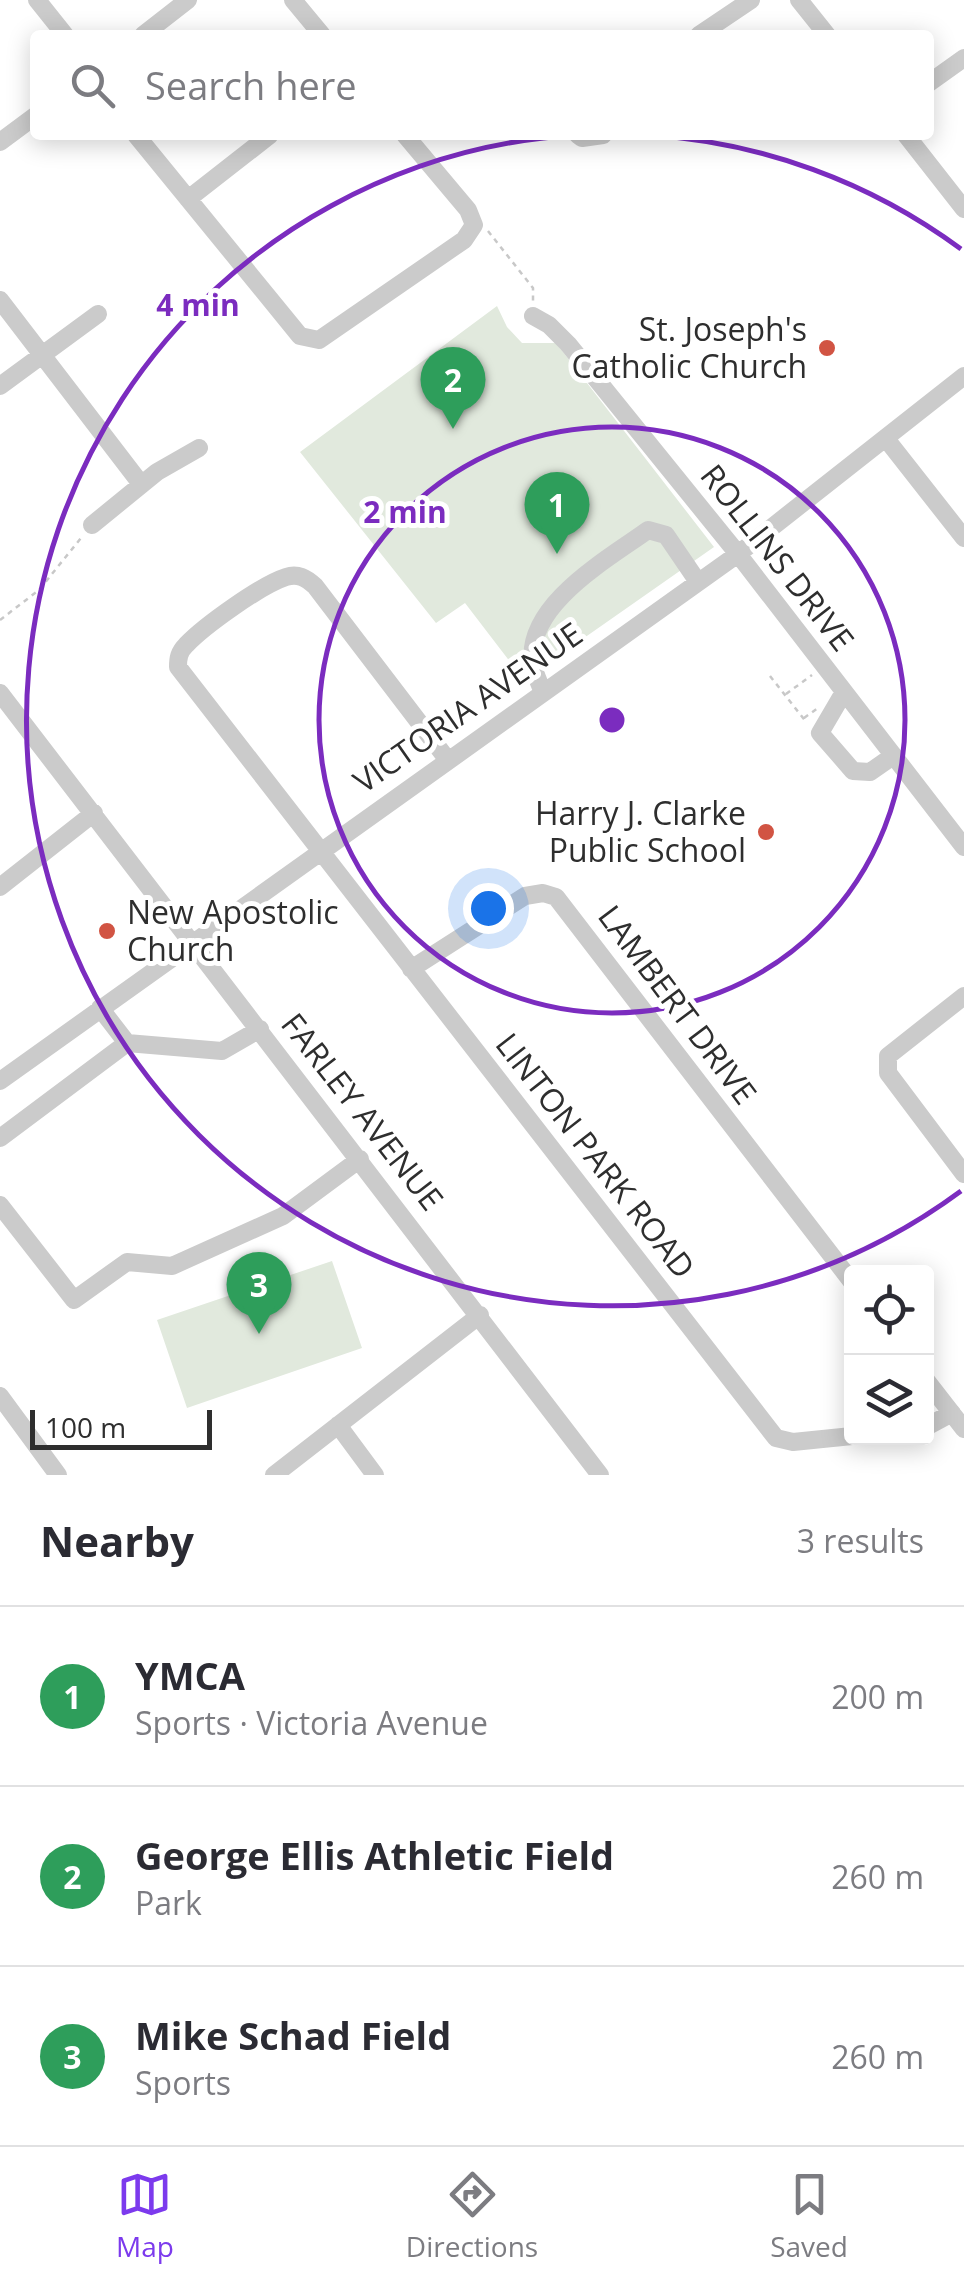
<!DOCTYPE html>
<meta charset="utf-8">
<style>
:root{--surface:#fff;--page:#f2f2f3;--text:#2b2b33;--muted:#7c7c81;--line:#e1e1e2;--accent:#7c3aed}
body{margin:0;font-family:"Open Sans",sans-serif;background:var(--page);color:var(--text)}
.controls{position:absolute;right:30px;bottom:30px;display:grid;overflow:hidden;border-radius:10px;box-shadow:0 5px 25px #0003}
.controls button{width:90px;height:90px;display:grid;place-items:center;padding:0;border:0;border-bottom:2px solid var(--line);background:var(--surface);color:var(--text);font:50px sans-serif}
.scale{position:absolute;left:30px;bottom:25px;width:182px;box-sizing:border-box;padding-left:10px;border:5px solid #2e2e2e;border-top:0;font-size:28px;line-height:35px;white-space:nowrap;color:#2e2e2e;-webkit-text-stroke:8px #fff;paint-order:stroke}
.you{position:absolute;left:488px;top:908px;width:35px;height:35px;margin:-25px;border:8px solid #fff;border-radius:50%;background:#1a73e8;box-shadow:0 0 0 15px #1a73e833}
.badge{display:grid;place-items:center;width:65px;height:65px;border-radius:50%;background:var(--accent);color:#fff;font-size:32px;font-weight:700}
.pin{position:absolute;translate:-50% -82px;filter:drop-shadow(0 2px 5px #0008)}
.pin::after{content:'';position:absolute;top:52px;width:35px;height:30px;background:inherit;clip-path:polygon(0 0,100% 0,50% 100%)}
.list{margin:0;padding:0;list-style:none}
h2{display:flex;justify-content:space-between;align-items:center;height:130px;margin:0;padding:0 40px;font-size:42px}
h2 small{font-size:32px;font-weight:400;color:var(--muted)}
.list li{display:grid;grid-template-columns:65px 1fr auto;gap:30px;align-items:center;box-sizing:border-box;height:180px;padding:0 40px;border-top:2px solid var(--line)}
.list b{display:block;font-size:38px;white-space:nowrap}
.list p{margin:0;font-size:32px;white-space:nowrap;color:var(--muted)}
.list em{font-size:32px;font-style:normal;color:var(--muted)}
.icon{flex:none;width:55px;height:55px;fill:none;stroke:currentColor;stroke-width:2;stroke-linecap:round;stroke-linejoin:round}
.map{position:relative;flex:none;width:964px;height:1475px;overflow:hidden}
.search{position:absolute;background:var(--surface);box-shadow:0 5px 25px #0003;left:30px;right:30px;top:30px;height:110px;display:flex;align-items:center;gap:25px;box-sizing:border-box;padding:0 35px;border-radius:10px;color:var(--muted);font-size:38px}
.sheet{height:670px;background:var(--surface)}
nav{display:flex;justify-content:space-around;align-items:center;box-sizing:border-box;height:140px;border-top:2px solid var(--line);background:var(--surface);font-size:28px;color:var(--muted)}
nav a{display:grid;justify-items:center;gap:5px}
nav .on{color:var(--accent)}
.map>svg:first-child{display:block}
.green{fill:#e1e9dd}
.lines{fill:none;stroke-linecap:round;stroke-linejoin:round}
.path{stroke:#c8c8c8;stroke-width:2.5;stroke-dasharray:5 5;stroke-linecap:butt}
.minor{stroke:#cbcbcb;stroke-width:18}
.ring{fill:none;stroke:#7b2cbf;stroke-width:5}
.poi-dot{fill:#d15443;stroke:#fff;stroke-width:4}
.labels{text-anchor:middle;stroke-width:10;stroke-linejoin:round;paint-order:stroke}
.poi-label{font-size:32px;fill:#2e2e2e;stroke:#fff;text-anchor:end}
.street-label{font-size:32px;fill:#2e2e2e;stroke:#fff}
.centre{fill:#7b2cbf;stroke:#fff;stroke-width:5}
.ring-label{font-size:30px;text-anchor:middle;font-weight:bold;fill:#7b2cbf;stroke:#fff;stroke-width:10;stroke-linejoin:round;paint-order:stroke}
</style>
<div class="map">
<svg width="964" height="1475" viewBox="0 0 964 1475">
<rect width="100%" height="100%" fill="#fff"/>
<path class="green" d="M497,306L507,327L522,343H556L714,547L524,680L465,603L436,623L300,452Z
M332,1261L362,1348L187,1408L157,1320Z"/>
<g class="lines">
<path class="path" d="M488,231L533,288V302
M0,620L39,590L81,538
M770,676L807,723
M786,694L812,675
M804,718L818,708"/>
<path class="minor" d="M37,0L65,35
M293,0L322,35
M799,0L827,35
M143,35L188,0
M699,35L751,0
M929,83L964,58
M136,135L300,336L319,340L464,240L474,225L468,210L405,135
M578,135L582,138L603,135
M906,135L964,209
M0,142L35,116
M188,199L270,135
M0,300L141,484
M533,316L549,325L568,344L738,554L964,847
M0,386L98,314
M887,440L964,538
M92,525L157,472L199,448
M844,692L820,733L853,771L870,772L893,756
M0,693L600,1475
M543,693C540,684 534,673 533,663C525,605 608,559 648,530L666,535L698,582
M447,759L315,586C306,578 298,573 286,577C261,585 204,626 186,645C179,652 178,658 178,667L776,1438L793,1442L852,1436
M0,887L94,813
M411,969L525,896L543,893L556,897L852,1282
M964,996L888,1056V1073L964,1174
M100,1008L127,1043L222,1051L260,1029
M0,1081L738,554L964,376
M0,1138L127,1043
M0,1205L74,1300L127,1262L172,1266L283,1216L360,1159
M926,1380L964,1429
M0,1396L58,1475
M338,1425L375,1475
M926,1427L952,1413
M274,1475L480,1315"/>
</g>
<g class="ring">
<circle cx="612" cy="720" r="293"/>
<path d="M961 1191A586 586 0 1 1 576 135M648 135A586 586 0 0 1 961 249"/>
</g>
<g class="poi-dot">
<circle cx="827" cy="348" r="10"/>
<circle cx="766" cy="832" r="10"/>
<circle cx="107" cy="931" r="10"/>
</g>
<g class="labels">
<g class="poi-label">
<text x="807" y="341">St. Joseph's<tspan x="807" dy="37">Catholic Church</tspan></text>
<text x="746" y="825">Harry J. Clarke<tspan x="746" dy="37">Public School</tspan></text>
<text x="127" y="924" text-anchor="start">New Apostolic<tspan x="127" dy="37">Church</tspan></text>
</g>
<g class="street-label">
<text transform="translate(777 558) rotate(52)" y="11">ROLLINS DRIVE</text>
<text transform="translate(468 708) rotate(-35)" y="11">VICTORIA AVENUE</text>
<text transform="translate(677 1005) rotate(53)" y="11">LAMBERT DRIVE</text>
<text transform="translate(362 1112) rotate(52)" y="11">FARLEY AVENUE</text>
<text transform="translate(595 1156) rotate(52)" y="11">LINTON PARK ROAD</text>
</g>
</g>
<circle cx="612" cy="720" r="15" class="centre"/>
<g class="ring-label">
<text x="198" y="316">4 min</text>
<text x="405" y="523">2 min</text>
</g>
</svg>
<div class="controls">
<button><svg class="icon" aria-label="locate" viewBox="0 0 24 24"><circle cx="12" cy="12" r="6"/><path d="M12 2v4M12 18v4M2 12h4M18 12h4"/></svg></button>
<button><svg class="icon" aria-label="layers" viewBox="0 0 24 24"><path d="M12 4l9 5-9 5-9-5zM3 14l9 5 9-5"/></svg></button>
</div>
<div class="scale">100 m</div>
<div class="you"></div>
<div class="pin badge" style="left:557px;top:554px;background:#2e9e5b">1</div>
<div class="pin badge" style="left:453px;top:429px;background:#2e9e5b">2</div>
<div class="pin badge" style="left:259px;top:1334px;background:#2e9e5b">3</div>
<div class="search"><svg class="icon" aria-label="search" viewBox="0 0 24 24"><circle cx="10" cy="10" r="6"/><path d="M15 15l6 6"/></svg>Search here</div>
</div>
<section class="sheet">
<h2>Nearby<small>3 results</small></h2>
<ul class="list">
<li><span class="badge" style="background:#2e9e5b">1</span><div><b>YMCA</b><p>Sports · Victoria Avenue</p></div><em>200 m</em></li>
<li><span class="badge" style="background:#2e9e5b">2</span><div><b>George Ellis Athletic Field</b><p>Park</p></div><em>260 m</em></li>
<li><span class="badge" style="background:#2e9e5b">3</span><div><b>Mike Schad Field</b><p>Sports</p></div><em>260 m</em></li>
</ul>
</section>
<nav>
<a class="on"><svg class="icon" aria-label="map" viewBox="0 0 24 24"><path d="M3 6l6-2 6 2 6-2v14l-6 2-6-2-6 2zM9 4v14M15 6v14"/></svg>Map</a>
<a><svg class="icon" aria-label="directions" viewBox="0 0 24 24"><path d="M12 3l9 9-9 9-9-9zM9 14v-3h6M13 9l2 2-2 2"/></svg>Directions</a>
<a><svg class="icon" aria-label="saved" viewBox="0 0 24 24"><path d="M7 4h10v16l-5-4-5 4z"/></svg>Saved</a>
</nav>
